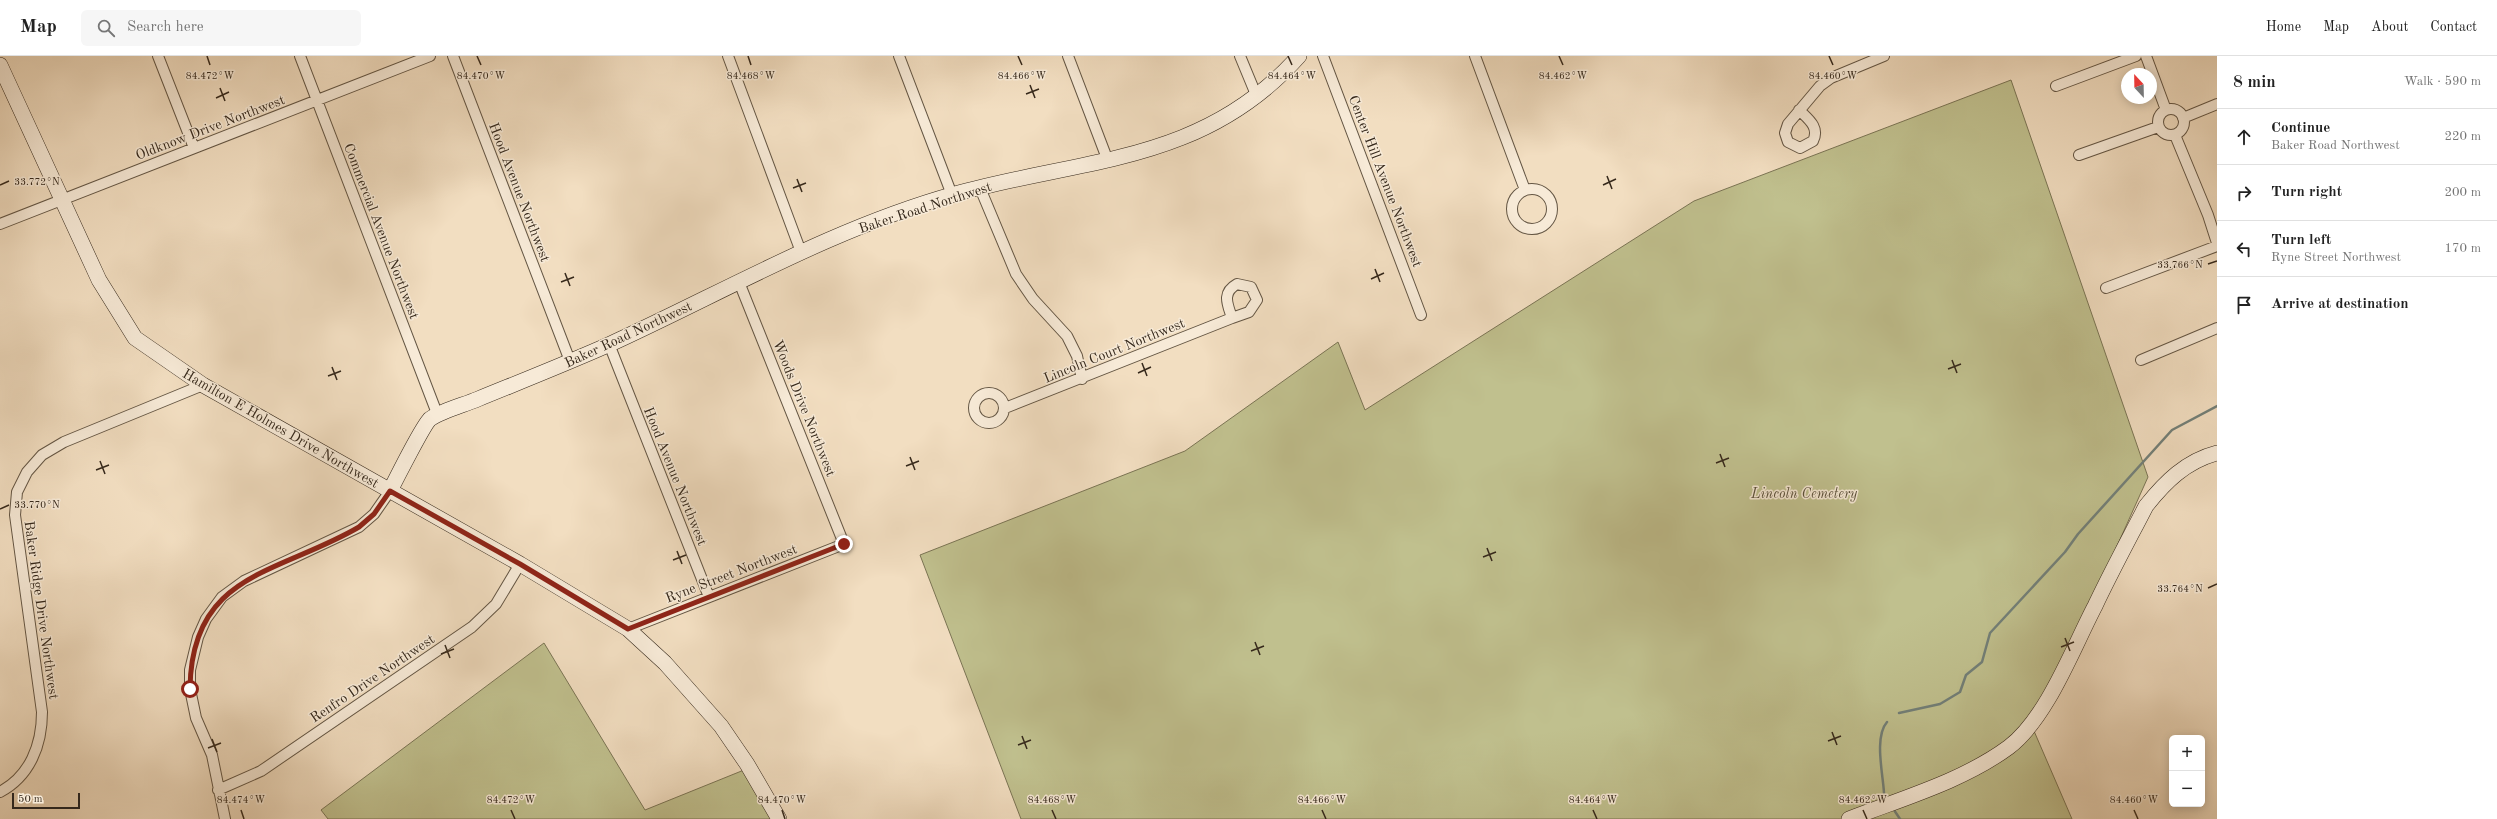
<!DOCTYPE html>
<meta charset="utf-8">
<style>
:root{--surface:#fff;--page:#f6f6f6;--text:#222;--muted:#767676;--line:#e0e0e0}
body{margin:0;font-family:"Old Standard TT",serif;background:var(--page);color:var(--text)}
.controls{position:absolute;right:12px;bottom:12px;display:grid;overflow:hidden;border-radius:6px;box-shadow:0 2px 10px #0003}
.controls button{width:36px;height:36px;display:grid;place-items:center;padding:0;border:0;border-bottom:1px solid var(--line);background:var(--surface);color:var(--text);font:20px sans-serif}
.compass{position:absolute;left:2121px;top:12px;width:36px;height:36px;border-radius:50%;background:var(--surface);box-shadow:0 2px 10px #0003;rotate:338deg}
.scale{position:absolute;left:12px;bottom:10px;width:68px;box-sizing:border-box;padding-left:4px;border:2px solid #35281b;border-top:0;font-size:11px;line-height:14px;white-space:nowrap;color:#35281b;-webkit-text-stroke:3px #f7ead7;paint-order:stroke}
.stop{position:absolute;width:12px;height:12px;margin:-9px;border:3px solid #8f2418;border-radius:50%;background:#fff}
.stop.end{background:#8f2418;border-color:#fff;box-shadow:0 1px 4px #0008}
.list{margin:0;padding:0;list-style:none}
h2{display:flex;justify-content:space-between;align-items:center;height:52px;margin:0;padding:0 16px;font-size:17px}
h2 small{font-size:13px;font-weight:400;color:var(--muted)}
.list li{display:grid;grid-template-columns:26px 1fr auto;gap:12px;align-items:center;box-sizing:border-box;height:56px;padding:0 16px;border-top:1px solid var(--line)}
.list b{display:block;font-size:15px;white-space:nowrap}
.list p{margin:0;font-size:13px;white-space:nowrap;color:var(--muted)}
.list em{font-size:13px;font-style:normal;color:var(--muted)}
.icon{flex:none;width:22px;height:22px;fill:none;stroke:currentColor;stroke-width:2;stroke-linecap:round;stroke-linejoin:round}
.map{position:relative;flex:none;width:2217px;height:763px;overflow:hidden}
header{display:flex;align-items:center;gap:24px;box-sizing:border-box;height:56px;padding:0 20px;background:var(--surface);border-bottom:1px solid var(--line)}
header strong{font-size:19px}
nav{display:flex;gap:22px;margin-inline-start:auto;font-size:14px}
.search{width:280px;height:36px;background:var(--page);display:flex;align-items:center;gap:10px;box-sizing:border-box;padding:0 14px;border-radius:6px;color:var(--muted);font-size:15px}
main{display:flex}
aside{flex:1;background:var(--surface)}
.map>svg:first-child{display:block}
.green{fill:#c0c08e;stroke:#7a7454}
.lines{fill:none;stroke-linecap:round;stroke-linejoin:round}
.stream{stroke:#738079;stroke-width:2.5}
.street-casing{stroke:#645644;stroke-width:12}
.secondary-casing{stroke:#35281b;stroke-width:16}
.street{stroke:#f7ead7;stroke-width:10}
.secondary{stroke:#f7ead7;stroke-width:15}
.route{stroke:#8f2418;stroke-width:5}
.ticks{fill:none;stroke:#35281b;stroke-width:1.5}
.labels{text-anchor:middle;stroke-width:3;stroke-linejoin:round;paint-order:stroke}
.street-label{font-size:14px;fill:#35281b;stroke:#f7ead7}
.park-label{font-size:14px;font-style:italic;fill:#584e38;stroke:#f7ead7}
.ticks-label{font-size:10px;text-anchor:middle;fill:#35281b;stroke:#f7ead7;stroke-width:3;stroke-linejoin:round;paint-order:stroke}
</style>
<header>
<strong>Map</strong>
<div class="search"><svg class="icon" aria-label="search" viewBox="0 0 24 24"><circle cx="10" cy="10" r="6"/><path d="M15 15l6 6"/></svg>Search here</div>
<nav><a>Home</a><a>Map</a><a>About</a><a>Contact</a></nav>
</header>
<main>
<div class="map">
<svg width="2217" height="763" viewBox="0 0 2217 763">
<rect width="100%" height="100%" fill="#f2dec1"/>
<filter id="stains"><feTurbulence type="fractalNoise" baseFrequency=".005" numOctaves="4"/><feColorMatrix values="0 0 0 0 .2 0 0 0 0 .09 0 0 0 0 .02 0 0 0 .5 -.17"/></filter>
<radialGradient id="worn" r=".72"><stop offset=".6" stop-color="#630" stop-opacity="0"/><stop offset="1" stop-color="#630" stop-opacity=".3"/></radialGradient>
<path class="green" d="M2011,24L2148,421L2034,675L2072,763H1021L920,499L1185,395L1338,286L1365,354L1694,145Z
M544,587L645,754L744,714L773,763H328L321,754Z"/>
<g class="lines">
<path class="stream" d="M1899,657L1940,648L1960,636L1966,619L1982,606L1990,577L2065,496L2078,478L2172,374L2217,350
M1884,737C1883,718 1874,681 1887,666
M1894,754L1900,763"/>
<defs>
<path id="street" d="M158,0L194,92
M300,0L438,360
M453,0L570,305
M728,0L801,196
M899,0L952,139
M1068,0L1108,105
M1240,0L1257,41
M1323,0L1421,259
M1475,0L1525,134
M2146,0L2166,54
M2056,30L2136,0
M2158 66a13 13 0 1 1 26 0a13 13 0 1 1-26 0Z
M1799,54C1808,63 1820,71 1813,85L1800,92L1788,86L1785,77L1788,68L1820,30L1831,22L1884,0
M2183,62L2217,48
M2175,79L2208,159L2217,187
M2079,99L2158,71
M980,132L1016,218L1033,243L1067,280L1077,300L1082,323
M1512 153a20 20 0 1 1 40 0a20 20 0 1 1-40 0Z
M0,168L430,0
M1237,228L1251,231L1257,244L1249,256L1232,262C1228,249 1221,237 1237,228Z
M2106,232L2217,190
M609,288L709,541
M2141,304L2217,272
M974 352a15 15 0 1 1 30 0a15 15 0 1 1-30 0Z
M1005,352L1232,262
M628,573L844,488L739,226
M218,734L261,715L472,571L496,548L520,508
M0,736C30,720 42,689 42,656L15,459L17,436L27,416L42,399L64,386L203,329
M225,763L212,699L196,662L190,633V614L198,581L206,563L222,541L244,525L359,471L374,458L390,435"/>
<path id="secondary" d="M0,9L99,224L135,282L203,329L520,508L628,573L665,607L721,670L747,708L779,763
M390,435C396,423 424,368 430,363C443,354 464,349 478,343C522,325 565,308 608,289C722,237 833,172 955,138C1083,102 1203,108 1299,0
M1849,763C1903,742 1963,725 2009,691C2047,662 2073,592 2095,550C2111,516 2129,483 2146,450C2165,426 2186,405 2217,397"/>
</defs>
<use href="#street" class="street-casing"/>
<use href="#secondary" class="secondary-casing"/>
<use href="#street" class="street"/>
<use href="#secondary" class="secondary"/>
</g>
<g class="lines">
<path class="route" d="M190,633C191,516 279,518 359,471L374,458L390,435L520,508L628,573L844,488"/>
</g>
<path class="ticks" d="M207,0L210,9M477,0L481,9M748,0L751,9M1018,0L1022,9M1288,0L1292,9M1559,0L1563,9M1829,0L1833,9M1030,29L1035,42M220,32L225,45M1026,38L1039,33M216,42L229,36M1607,120L1612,133M797,123L802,136M0,129L9,125M1603,129L1616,123M793,132L806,127M2208,208L2217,205M1375,213L1380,226M565,217L570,230M1371,223L1384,217M561,226L574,221M1952,304L1957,317M1142,307L1147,320M332,311L337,324M1948,313L1961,308M1138,317L1151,311M328,320L341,315M1720,398L1725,411M910,401L915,414M100,405L105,418M1716,407L1729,402M906,410L919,405M96,414L109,409M0,453L9,449M1487,492L1492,505M677,495L682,508M1483,501L1496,496M673,504L686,499M2208,532L2217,528M2065,582L2070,595M1255,586L1260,599M445,589L450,602M2061,591L2074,586M1251,595L1264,590M441,598L454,593M1832,676L1837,689M1022,680L1027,693M212,683L217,696M1828,685L1841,680M1018,689L1031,684M208,692L221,687M241,754L244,763M511,754L515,763M782,754L785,763M1052,754L1056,763M1322,754L1326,763M1593,754L1597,763M1863,754L1867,763M2134,754L2138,763"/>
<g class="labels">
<g class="street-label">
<text transform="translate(210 71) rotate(-21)" y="5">Oldknow Drive Northwest</text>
<text transform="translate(1386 125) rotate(69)" y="5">Center Hill Avenue Northwest</text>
<text transform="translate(520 136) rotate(69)" y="5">Hood Avenue Northwest</text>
<text transform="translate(925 151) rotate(-18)" y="5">Baker Road Northwest</text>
<text transform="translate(382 175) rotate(69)" y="5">Commercial Avenue Northwest</text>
<text transform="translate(628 278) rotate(-25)" y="5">Baker Road Northwest</text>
<text transform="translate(1114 294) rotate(-22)" y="5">Lincoln Court Northwest</text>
<text transform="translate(805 352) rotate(68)" y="5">Woods Drive Northwest</text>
<text transform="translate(281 372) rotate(30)" y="5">Hamilton E Holmes Drive Northwest</text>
<text transform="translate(676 420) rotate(68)" y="5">Hood Avenue Northwest</text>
<text transform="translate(731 517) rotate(-21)" y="5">Ryne Street Northwest</text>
<text transform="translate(42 554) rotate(82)" y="5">Baker Ridge Drive Northwest</text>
<text transform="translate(372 622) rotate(-34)" y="5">Renfro Drive Northwest</text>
</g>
<g class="park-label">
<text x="1804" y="442">Lincoln Cemetery</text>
</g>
</g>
<g class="ticks-label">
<text x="210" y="23">84.472°W</text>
<text x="481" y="23">84.470°W</text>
<text x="751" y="23">84.468°W</text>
<text x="1022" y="23">84.466°W</text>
<text x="1292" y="23">84.464°W</text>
<text x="1563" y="23">84.462°W</text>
<text x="1833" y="23">84.460°W</text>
<text x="37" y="129">33.772°N</text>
<text x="2180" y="212">33.766°N</text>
<text x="37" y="452">33.770°N</text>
<text x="2180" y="536">33.764°N</text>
<text x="241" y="747">84.474°W</text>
<text x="511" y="747">84.472°W</text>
<text x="782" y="747">84.470°W</text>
<text x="1052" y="747">84.468°W</text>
<text x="1322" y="747">84.466°W</text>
<text x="1593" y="747">84.464°W</text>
<text x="1863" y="747">84.462°W</text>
<text x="2134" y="747">84.460°W</text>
</g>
<rect width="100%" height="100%" filter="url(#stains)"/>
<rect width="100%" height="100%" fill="url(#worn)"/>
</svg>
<div class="controls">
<button>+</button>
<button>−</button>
</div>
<svg class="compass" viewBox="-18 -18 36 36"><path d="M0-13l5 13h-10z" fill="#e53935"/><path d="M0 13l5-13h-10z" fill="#767676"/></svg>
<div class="scale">50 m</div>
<div class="stop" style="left:190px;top:633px"></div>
<div class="stop end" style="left:844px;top:488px"></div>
</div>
<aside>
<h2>8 min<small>Walk · 590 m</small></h2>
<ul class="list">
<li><svg class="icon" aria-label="ahead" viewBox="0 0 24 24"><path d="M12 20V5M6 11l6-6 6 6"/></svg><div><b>Continue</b><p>Baker Road Northwest</p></div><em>220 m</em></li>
<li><svg class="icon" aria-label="right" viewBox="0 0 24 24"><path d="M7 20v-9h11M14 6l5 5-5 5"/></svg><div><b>Turn right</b></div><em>200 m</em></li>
<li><svg class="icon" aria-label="left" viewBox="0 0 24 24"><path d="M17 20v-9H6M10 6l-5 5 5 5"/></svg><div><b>Turn left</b><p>Ryne Street Northwest</p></div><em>170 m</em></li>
<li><svg class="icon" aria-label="arrive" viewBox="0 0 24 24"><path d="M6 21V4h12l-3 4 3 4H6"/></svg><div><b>Arrive at destination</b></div></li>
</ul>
</aside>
</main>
